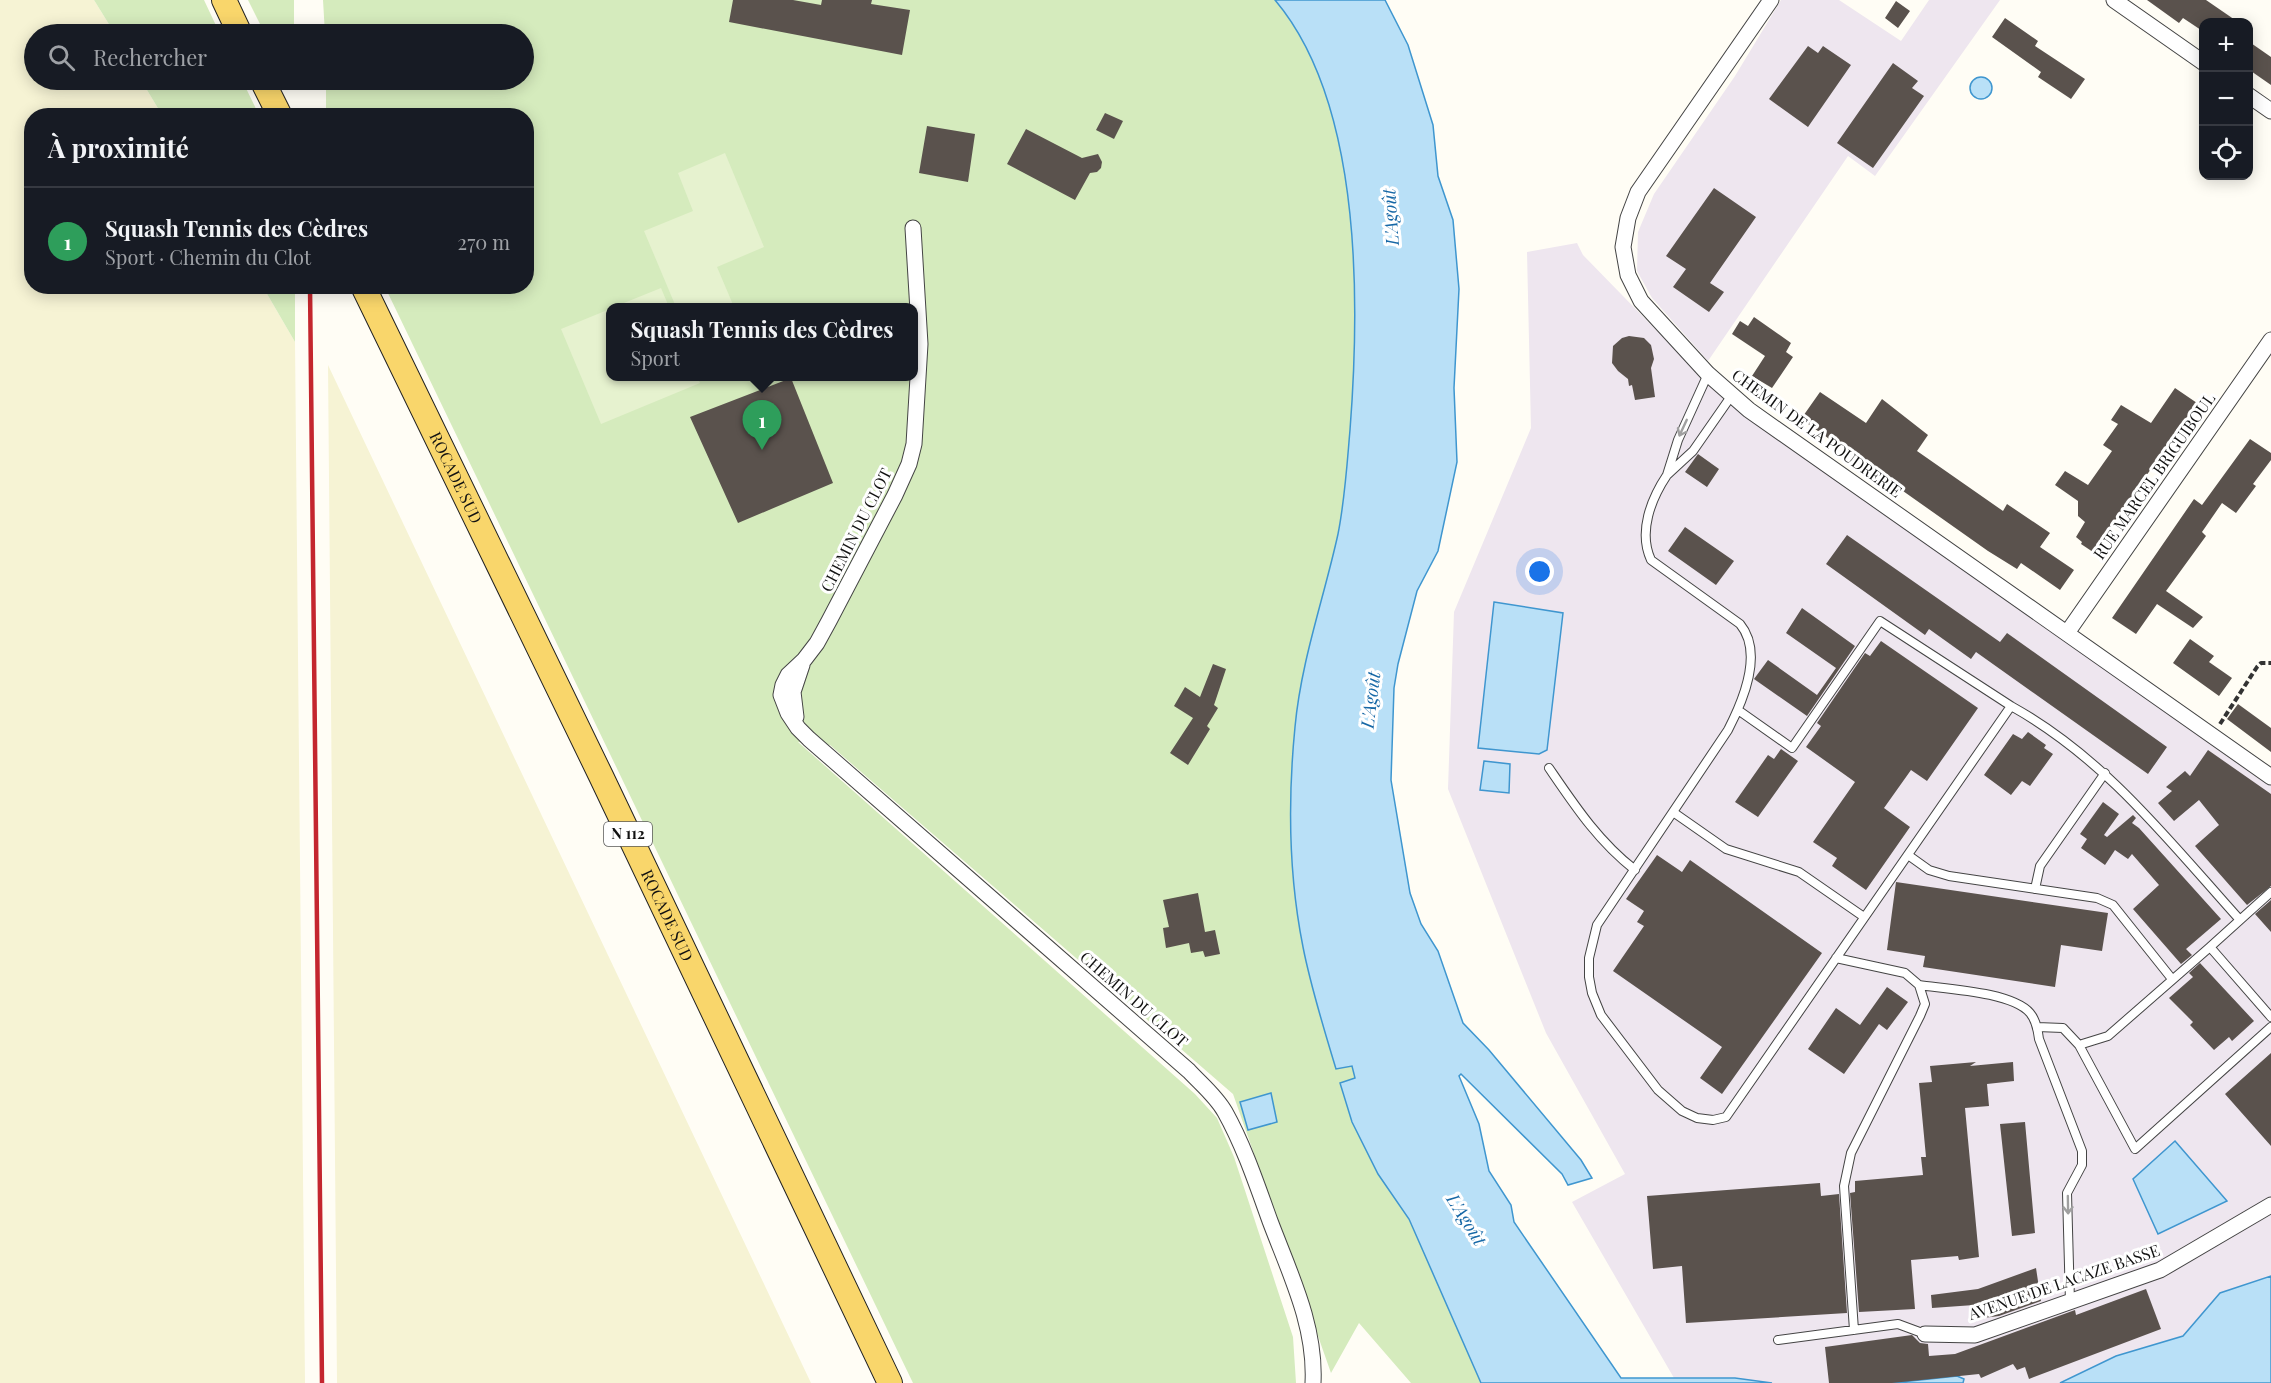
<!DOCTYPE html>
<html lang="fr">
<meta charset="utf-8">
<style>
:root{--surface:#171b24;--page:#242831;--text:#f1f3f6;--muted:#9ea1a6;--line:#363941;--accent:#c4262e}
body{margin:0;font-family:"Playfair Display",serif;background:var(--page);color:var(--text)}
.controls{position:absolute;right:18px;top:18px;display:grid;overflow:hidden;border-radius:12px;box-shadow:0 3px 15px #0003}
.controls button{width:54px;height:54px;display:grid;place-items:center;padding:0;border:0;border-bottom:2px solid var(--line);background:var(--surface);color:var(--text);font:30px sans-serif}
.you{position:absolute;left:1540px;top:572px;width:21px;height:21px;margin:-15px;border:4px solid #fff;border-radius:50%;background:#1a73e8;box-shadow:0 0 0 9px #1a73e833}
.badge{display:grid;place-items:center;width:39px;height:39px;border-radius:50%;background:var(--accent);color:#fff;font-size:20px;font-weight:700}
.pin{position:absolute;translate:-50% -50px;filter:drop-shadow(0 2px 3px #0008)}
.pin::after{content:'';position:absolute;top:32px;width:21px;height:18px;background:inherit;clip-path:polygon(0 0,100% 0,50% 100%)}
.popup{position:absolute;left:606px;top:303px;width:312px;height:78px;box-sizing:border-box;display:grid;place-content:center;border-radius:12px;background:var(--surface);filter:drop-shadow(0 2px 4px #0005);font-size:20px;white-space:nowrap;color:var(--muted)}
.popup b{font-size:22px;color:var(--text)}
.popup::after{content:'';position:absolute;left:50%;top:100%;margin-left:-12px;border:12px solid transparent;border-top-color:var(--surface)}
.list{margin:0;padding:0;list-style:none}
h2{display:flex;justify-content:space-between;align-items:center;height:78px;margin:0;padding:0 24px;font-size:26px}
h2 small{font-size:20px;font-weight:400;color:var(--muted)}
.list li{display:grid;grid-template-columns:39px 1fr auto;gap:18px;align-items:center;box-sizing:border-box;height:108px;padding:0 24px;border-top:2px solid var(--line)}
.list b{display:block;font-size:22px;white-space:nowrap}
.list p{margin:0;font-size:20px;white-space:nowrap;color:var(--muted)}
.list em{font-size:20px;font-style:normal;color:var(--muted)}
.icon{flex:none;width:33px;height:33px;fill:none;stroke:currentColor;stroke-width:2;stroke-linecap:round;stroke-linejoin:round}
.map{position:relative;flex:none;width:2271px;height:1383px;overflow:hidden}
.search{position:absolute;background:var(--surface);box-shadow:0 3px 15px #0003;left:24px;top:24px;width:510px;height:66px;display:flex;align-items:center;gap:15px;box-sizing:border-box;padding:0 21px;border-radius:33px;color:var(--muted);font-size:22px}
.panel{position:absolute;background:var(--surface);box-shadow:0 3px 15px #0003;left:24px;top:108px;width:510px;height:186px;border-radius:24px}
.map>svg:first-child{display:block}
.industrial{fill:#eee6ef}
.farmland{fill:#f6f3d4}
.green{fill:#d5ebbd;fill-rule:evenodd}
.pitch{fill:#e6f2cf}
.water{fill:#b9e0f7;stroke:#3f96cf;stroke-width:1.5}
.building{fill:#5a524d}
.lines{fill:none;stroke-linecap:round;stroke-linejoin:round}
.service-casing{stroke:#444;stroke-width:10}
.minor-casing{stroke:#444;stroke-width:17}
.primary-casing{stroke:#222;stroke-width:26}
.path{stroke:#333;stroke-width:4;stroke-dasharray:6 3;stroke-linecap:butt}
.service{stroke:#fff;stroke-width:8}
.minor{stroke:#fff;stroke-width:15}
.primary{stroke:#f9d66b;stroke-width:24}
.rail{stroke:#c4262e;stroke-width:4.5}
.oneway{stroke:#a0a0a0}
.labels{text-anchor:middle;stroke-width:6;stroke-linejoin:round;paint-order:stroke}
.shield{fill:#fff;stroke:#585858;stroke-width:1.5}
.shield-label{font-size:15px;font-weight:bold;fill:#111}
.street-label{font-size:16px;fill:#111;stroke:#fff}
.water-label{font-size:18px;font-style:italic;fill:#1768a6;stroke:#fff}
</style>
<div class="map">
<svg width="2271" height="1383" viewBox="0 0 2271 1383">
<rect width="100%" height="100%" fill="#fffdf5"/>
<path class="industrial" d="M1781,0H1839L1901,41L1929,0H2000L1875,176L1848,156L1708,361L1652,298L1637,271L1638,232L1654,194L1735,76Z
M1577,243L1583,255L1699,374L2271,776V1276L2220,1293L2183,1336L2116,1356L2060,1383H1772L1735,1378H1674L1572,1202L1625,1174L1546,1033L1448,789L1454,612L1531,428L1527,252Z"/>
<path class="farmland" d="M0,0H94L115,34H34V80H141L162,115L32,116V286L263,287L295,342L305,1383H0Z
M328,365L811,1383H337Z"/>
<path class="green" d="M94,0H204L220,34H115Z
M248,0H294V34H265Z
M323,0H1275C1362,103 1360,301 1350,430C1347,464 1345,499 1338,533C1325,598 1301,660 1295,727C1288,797 1289,878 1303,946C1311,988 1324,1028 1336,1069L1352,1066L1356,1078L1340,1083L1378,1173L1409,1219L1481,1383H1411L1359,1323L1331,1373L1233,1094L830,745L798,742L1195,1094L1217,1118L1234,1157L1293,1337L1296,1383H913L385,287L526,286V116L326,115V80H524V34H325ZM610,308H914V376H610Z
M141,80H242L259,115H162Z
M263,287H295V342Z"/>
<path class="pitch" d="M725,153L764,247L717,267L734,307H676L644,231L693,211L678,173Z
M661,288L669,307H614Z
M610,309V376L697,377L700,383L601,424L561,329Z"/>
<path class="water" d="M1275,0H1385L1408,45L1433,125L1438,176L1453,220L1459,289L1454,388L1457,462L1438,551L1417,591L1398,664L1394,688L1391,780L1410,893L1421,924L1438,951L1463,1023L1489,1050L1581,1160L1592,1178L1568,1185L1562,1174L1461,1074L1459,1076L1479,1124L1489,1171L1511,1205L1514,1222L1621,1378H1735L1772,1383H1481L1409,1219L1378,1174L1352,1122L1340,1083L1355,1078L1352,1066L1336,1069C1324,1029 1311,988 1303,947C1289,877 1288,798 1295,727C1301,661 1324,598 1338,534C1345,499 1347,464 1350,430C1360,301 1362,103 1275,0Z
M1970 88a11 11 0 1 1 22 0a11 11 0 1 1-22 0Z
M1494,602L1563,613L1547,750L1539,754L1478,748Z
M1484,761L1510,764L1509,793L1480,790Z
M1271,1093L1277,1122L1248,1130L1240,1102Z
M2175,1141L2227,1201L2158,1234L2133,1179Z
M2271,1276V1383H2060L2116,1356L2183,1336L2220,1293Z
M1957,1376L1964,1379L1963,1383H1892Z"/>
<path class="building" d="M733,0H793L821,5L822,0H872L871,4L910,10L902,55L729,22Z
M2147,0H2206L2238,22H2204V32L2183,18L2179,23Z
M1896,1L1910,11L1898,28L1885,18Z
M2005,18L2038,41L2035,46L2085,79L2071,99L2038,77L2041,72L1992,37Z
M2248,41L2271,57V85L2248,69Z
M1808,46L1818,53L1823,46L1851,65L1808,127L1769,99Z
M1893,63L1918,81L1912,88L1924,96L1873,168L1837,143Z
M1105,113L1123,121L1114,139L1096,130Z
M927,126L975,134L968,182L919,173Z
M1026,129L1082,158L1098,154L1102,162L1101,168L1097,172L1090,173L1075,200L1007,164Z
M1714,188L1756,217L1710,283L1724,292L1709,312L1673,287L1686,269L1666,256Z
M1754,317L1791,343L1786,352L1793,357L1772,388L1752,376L1765,356L1732,334L1740,321L1748,326Z
M1629,336L1644,338L1651,345L1654,359L1651,368L1655,397L1635,400L1632,385L1629,386L1628,379L1618,371L1612,363L1613,346L1622,338Z
M791,378L833,483L738,523L690,417Z
M2175,388L2197,403L2093,552L2081,544L2082,542L2076,537L2085,522L2078,516V501L2055,485L2065,471L2088,485L2112,451L2103,445L2118,424L2111,420L2121,405L2151,423Z
M1820,392L1866,423L1882,399L1928,435L1917,451L2003,511L2007,504L2050,533L2040,547L2074,570L2060,590L2021,563L2017,569L1988,551L1801,419Z
M2250,439L2271,453V460L2253,484L2256,486L2236,513L2222,503L2202,532L2206,536L2166,591L2203,617L2193,628L2157,604L2136,634L2112,618L2194,499L2202,505Z
M1698,454L1719,469L1707,487L1685,472Z
M1685,527L1734,561L1716,585L1668,551Z
M1847,535L2000,642L2007,633L2167,747L2148,774L1976,652L1971,659L1929,629L1925,635L1826,564Z
M1802,608L1855,646L1807,716L1754,679L1768,660L1817,695L1836,668L1786,633Z
M2190,639L2214,656L2209,662L2232,678L2219,696L2173,663Z
M1881,641L1978,708L1927,781L1911,770L1884,808L1910,827L1866,890L1832,866L1837,858L1813,842L1855,782L1806,747L1821,726L1817,723L1865,653L1870,656Z
M1213,664L1226,669L1214,705L1218,708L1207,726L1210,729L1188,765L1170,753L1193,718L1174,706L1185,687L1200,697Z
M2238,704L2271,728V752L2227,719Z
M2028,732L2046,745L2044,748L2053,754L2030,786L2022,781L2011,795L1984,775L2013,734L2022,739Z
M1781,749L1798,761L1758,817L1735,802L1768,755L1774,759Z
M2208,750L2271,794V886L2247,905L2195,846L2219,825L2199,800L2174,821L2158,803L2172,791L2166,787L2185,771L2190,776Z
M2103,802L2119,814L2104,835L2107,837L2133,815L2136,818L2132,823L2139,828L2221,919L2186,949L2192,955L2181,964L2133,909L2159,885L2132,854L2128,859L2115,850L2105,865L2081,848L2087,839L2080,834Z
M1657,855L1682,872L1690,860L1822,953L1722,1094L1700,1078L1722,1047L1613,971L1644,926L1637,922L1644,911L1626,899Z
M1896,882L2108,913L2102,951L2061,945L2055,987L1923,967L1925,956L1887,950Z
M1198,893L1205,932L1215,930L1220,954L1205,957L1203,951L1191,953L1189,943L1166,948L1163,928L1169,927L1163,900Z
M2271,900V932L2255,914Z
M2200,963L2254,1021L2232,1041L2229,1037L2214,1050L2190,1025L2193,1022L2169,998L2193,977L2189,973Z
M1887,987L1908,1002L1887,1030L1879,1024L1844,1074L1808,1049L1836,1008L1860,1025Z
M2271,1053V1146L2225,1094Z
M1976,1062L1970,1066L2013,1062L2014,1081L1987,1084L1989,1106L1965,1108L1979,1257L1959,1260L1958,1256L1911,1260L1915,1309L1859,1312L1850,1193L1855,1192V1181L1923,1175L1921,1157H1926L1919,1083L1932,1082L1930,1066Z
M2025,1122L2035,1233L2012,1236L2000,1124Z
M1820,1183L1821,1196L1839,1194L1847,1313L1686,1323L1682,1266L1653,1269L1647,1196Z
M2036,1268L2041,1301L1999,1316L1975,1319L1974,1305L1932,1308L1931,1295L1978,1289Z
M2146,1289L2161,1329L2029,1379L2025,1367L2017,1370L2013,1364L1981,1378L1979,1374L1892,1383H1829L1825,1347L1912,1335L1920,1343L1928,1344L1929,1356L1955,1354L2075,1310L2076,1315Z"/>
<g class="lines">
<defs>
<path id="service" d="M1708,374L1678,440L1667,475L1693,451L1732,395
M1667,475C1651,499 1638,532 1651,560L1740,624C1764,653 1743,701 1728,730L1597,925L1589,958V977L1592,993L1601,1015L1658,1090L1682,1111L1697,1118L1713,1120L1726,1117L2011,706L1880,621L1792,748L1738,710
M2011,706C2106,759 2168,840 2240,920
M1549,768C1575,806 1598,841 1635,870
M1673,812L1726,849L1799,872L1864,917
M1908,855L1929,870L1949,876L2097,898L2113,905L2172,979
M2035,889L2040,866L2105,773
M2271,892L2210,947L2271,1017
M1836,958L1905,973L1919,985L1925,1004L1920,1016L1851,1153L1844,1186L1854,1330
M1919,985C1947,989 2012,992 2030,1013C2036,1020 2038,1031 2039,1039L2082,1151V1165L2067,1193L2070,1302
M2037,1027L2063,1028L2079,1045L2135,1149L2271,1027
M2079,1045L2108,1036L2210,947
M1778,1340L1898,1324L1925,1334"/>
<path id="minor" d="M1771,0L1638,192L1628,218L1623,247L1628,275L1641,301L1708,374L1749,410L2271,777
M2114,0L2204,63
M2248,95L2271,111
M913,228L920,344L914,444L909,464L895,495L829,621L817,643L804,660L788,675L783,685L781,695L788,713L798,728L809,739L1189,1071C1201,1084 1216,1096 1225,1112C1244,1146 1257,1185 1270,1221C1290,1274 1316,1326 1313,1383
M2067,633L2271,340
M796,717L793,692L802,665
M1925,1334L1975,1335L2160,1270L2271,1205"/>
<g id="primary">
<path d="M224,0L240,34"/>
<path d="M262,80L280,116"/>
<path id="s1" d="M363,286L601,776L890,1383"/>
</g>
</defs>
<use href="#service" class="service-casing"/>
<use href="#minor" class="minor-casing"/>
<use href="#primary" class="primary-casing"/>
<path class="path" d="M2220,724L2257,667L2261,663H2271"/>
<use href="#service" class="service"/>
<use href="#minor" class="minor"/>
<use href="#primary" class="primary"/>
<path class="rail" d="M310,286L322,1383"/>
</g>
<defs><path id="oneway-shaft" d="M-6 0H5M1.5-3L5.5 0L1.5 3" fill="none" stroke-width="1.6" stroke-linecap="round" stroke-linejoin="round" transform="scale(1.5)"/></defs>
<g class="oneway">
<use href="#oneway-shaft" transform="translate(1683 428) rotate(115)"/>
<use href="#oneway-shaft" transform="translate(2068 1205) rotate(89)"/>
</g>
<g class="labels">
<rect class="shield" x="604" y="822" width="48" height="24" rx="4.5"/>
<g class="shield-label">
<text x="628" y="839">N 112</text>
</g>
<g class="street-label">
<text transform="translate(1817 433) rotate(36)" y="6">CHEMIN DE LA POUDRERIE</text>
<text transform="translate(2154 476) rotate(-55)" y="6">RUE MARCEL BRIGUIBOUL</text>
<text dy="6" stroke="none"><textPath href="#s1" startOffset="213">ROCADE SUD</textPath></text>
<text transform="translate(856 530) rotate(-63)" y="6">CHEMIN DU CLOT</text>
<text dy="6" stroke="none"><textPath href="#s1" startOffset="699">ROCADE SUD</textPath></text>
<text transform="translate(1134 999) rotate(41)" y="6">CHEMIN DU CLOT</text>
<text transform="translate(2064 1282) rotate(-19)" y="6">AVENUE DE LACAZE BASSE</text>
</g>
<g class="water-label">
<text transform="translate(1391 217) rotate(-94)" y="6">L'Agoût</text>
<text transform="translate(1371 700) rotate(-83)" y="6">L'Agoût</text>
<text transform="translate(1466 1220) rotate(58)" y="6">L'Agoût</text>
</g>
</g>
</svg>
<div class="controls">
<button>+</button>
<button>−</button>
<button><svg class="icon" aria-label="locate" viewBox="0 0 24 24"><circle cx="12" cy="12" r="6"/><path d="M12 2v4M12 18v4M2 12h4M18 12h4"/></svg></button>
</div>
<div class="you"></div>
<div class="pin badge" style="left:762px;top:450px;background:#2e9e5b">1</div>
<div class="popup"><b>Squash Tennis des Cèdres</b>Sport</div>
<div class="search"><svg class="icon" aria-label="search" viewBox="0 0 24 24"><circle cx="10" cy="10" r="6"/><path d="M15 15l6 6"/></svg>Rechercher</div>
<section class="panel">
<h2>À proximité<small></small></h2>
<ul class="list">
<li><span class="badge" style="background:#2e9e5b">1</span><div><b>Squash Tennis des Cèdres</b><p>Sport · Chemin du Clot</p></div><em>270 m</em></li>
</ul>
</section>
</div>
